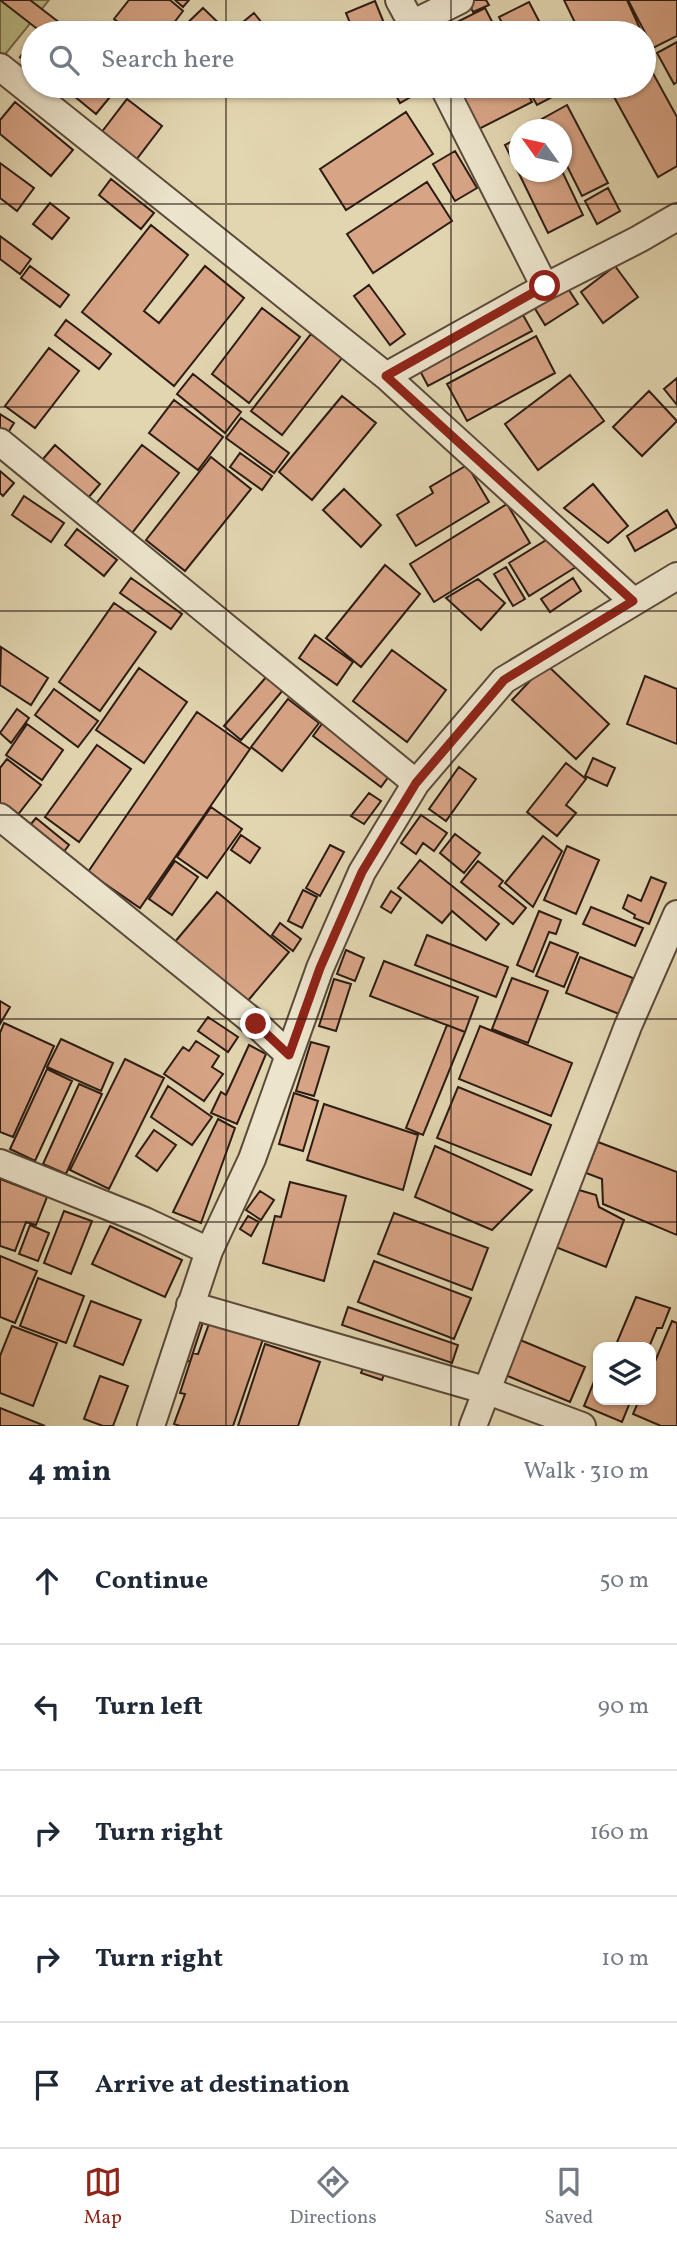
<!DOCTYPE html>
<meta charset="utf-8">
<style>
:root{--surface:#fff;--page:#f6f6f7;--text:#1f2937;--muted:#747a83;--line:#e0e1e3;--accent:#8f2418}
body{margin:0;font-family:Vollkorn,serif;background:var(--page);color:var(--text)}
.controls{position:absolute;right:21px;bottom:21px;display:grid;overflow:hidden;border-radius:14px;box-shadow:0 2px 5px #0004}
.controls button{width:63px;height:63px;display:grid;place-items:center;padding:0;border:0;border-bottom:2px solid var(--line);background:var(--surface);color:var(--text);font:35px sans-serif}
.compass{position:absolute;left:509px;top:119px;width:63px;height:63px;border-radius:50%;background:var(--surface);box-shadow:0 2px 5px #0004;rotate:303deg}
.stop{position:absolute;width:21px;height:21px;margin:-16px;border:5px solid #8f2418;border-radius:50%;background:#fff}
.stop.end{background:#8f2418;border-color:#fff;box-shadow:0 2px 7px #0008}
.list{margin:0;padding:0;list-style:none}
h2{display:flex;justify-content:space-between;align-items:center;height:91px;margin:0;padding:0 28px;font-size:30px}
h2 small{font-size:23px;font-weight:400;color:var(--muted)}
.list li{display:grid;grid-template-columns:46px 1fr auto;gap:21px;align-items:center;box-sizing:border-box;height:126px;padding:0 28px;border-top:2px solid var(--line)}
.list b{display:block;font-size:26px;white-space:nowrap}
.list em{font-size:23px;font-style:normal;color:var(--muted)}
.icon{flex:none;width:38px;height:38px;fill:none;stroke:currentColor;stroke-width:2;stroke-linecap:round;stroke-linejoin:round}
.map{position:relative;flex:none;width:677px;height:1426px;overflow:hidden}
.search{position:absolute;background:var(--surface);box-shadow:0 2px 5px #0004;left:21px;right:21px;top:21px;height:77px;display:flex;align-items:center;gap:18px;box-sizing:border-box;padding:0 24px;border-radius:38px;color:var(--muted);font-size:26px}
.sheet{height:721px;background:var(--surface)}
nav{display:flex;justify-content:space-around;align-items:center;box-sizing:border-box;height:98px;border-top:2px solid var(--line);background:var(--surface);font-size:19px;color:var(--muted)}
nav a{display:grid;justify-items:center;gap:4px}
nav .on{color:var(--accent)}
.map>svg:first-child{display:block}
.green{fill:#bbbc86;stroke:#746c4c;stroke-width:2}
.building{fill:#d8a486;stroke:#2c1c13;stroke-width:2}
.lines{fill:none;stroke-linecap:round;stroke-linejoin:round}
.street-casing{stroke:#5a4a3a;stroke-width:30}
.street{stroke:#ece4cc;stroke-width:26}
.route{stroke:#8f2418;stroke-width:9}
.grid{fill:none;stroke:#2c1c13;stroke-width:2;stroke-opacity:0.55}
</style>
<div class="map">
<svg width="677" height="1426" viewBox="0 0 677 1426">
<rect width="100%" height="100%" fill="#e2d6b1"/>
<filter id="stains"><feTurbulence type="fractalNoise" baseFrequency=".00286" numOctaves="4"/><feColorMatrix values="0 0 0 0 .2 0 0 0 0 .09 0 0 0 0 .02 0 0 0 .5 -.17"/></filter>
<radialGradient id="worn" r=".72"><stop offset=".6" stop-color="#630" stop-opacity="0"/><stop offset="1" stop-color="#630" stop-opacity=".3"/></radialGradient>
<path class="green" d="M0,0H49L3,57L0,56Z"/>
<path class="building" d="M0,0H30L73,33H38L40,31Z
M129,0H170L183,11L166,33H133L114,19Z
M175,0H189L183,7Z
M467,0H486L489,5L473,12Z
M564,0H627L642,33H580Z
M628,0H677V36L653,48Z
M375,1L388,33H354L346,13Z
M529,2L540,23L520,33H507L499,17Z
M203,8L229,33H181L179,31Z
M485,8L498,33H435Z
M254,13L270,33H241L237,27Z
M114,24L125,33H106Z
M33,39V68L20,57Z
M677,42V82L674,84L657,53Z
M644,57L677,117V166L658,177L608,86H644Z
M64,86H119L96,114L63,87Z
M391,86H418L421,91L400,103Z
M453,86H524L532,102L475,131Z
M526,86H573L537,105Z
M127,99L162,126L136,160L101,133Z
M15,102L73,150L51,176L0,134V120Z
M567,105L608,183L582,196L562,156V130H547L542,119Z
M406,112L433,154L346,210L320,169Z
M520,137V172L562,171L583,215L548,233L505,145Z
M455,151L477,188L455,201L433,164Z
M0,163L34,188L17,211L0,198Z
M111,179L154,213L141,229L99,195Z
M427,182L452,221L373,273L347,234Z
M608,188L620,211L597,224L585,201Z
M50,203L69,218L52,239L33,224Z
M151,225L188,255L144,311L159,323L205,266L244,298L174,386L82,312Z
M0,236L31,259L20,274L0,259Z
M30,266L69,295L60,307L21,278Z
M615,266L638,297L603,323L581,292Z
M369,285L405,334L390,345L354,296Z
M567,287L578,304L545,325L534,307Z
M262,308L300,337L249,403L212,374Z
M523,315L532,331L428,386L419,369Z
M66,320L111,354L99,369L55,335Z
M311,334L342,358L282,435L251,411Z
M536,336L555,373L467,421L447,384Z
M49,348L79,371L35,428L5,406Z
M193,374L241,412L225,433L177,394Z
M570,375L604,421L538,470L505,424Z
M677,378V405L664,389Z
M649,391L677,421L642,456L613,427Z
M342,396L376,423L312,500L279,472Z
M174,400L223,437L198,470L149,433Z
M0,414L14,423L7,434L0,429Z
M241,418L289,453L274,473L226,438Z
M55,445L100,484L88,498L43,459Z
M142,445L179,473L132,533L95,505Z
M240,453L272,476L262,490L230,467Z
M211,457L251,489L185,571L146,540Z
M467,465L489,502L416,546L397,515L433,493L430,487Z
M0,471L14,483L3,496L0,493Z
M593,484L628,526L608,543L564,508Z
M344,489L381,525L361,547L323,510Z
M24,496L64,523L51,542L12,515Z
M507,504L530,543L434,602L410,564Z
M667,510L677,527L635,551L627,536Z
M77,529L117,560L104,576L65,545Z
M556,534L576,567L529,596L509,563Z
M385,565L420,594L361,667L326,638Z
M506,567L525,599L513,606L494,574Z
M131,578L182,614L171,629L120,593Z
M573,578L581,591L550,612L541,599Z
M478,579L505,603L481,630L446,598Z
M114,603L156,632L100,711L59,682Z
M315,635L353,662L337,685L299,658Z
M1,647L48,678L31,705L0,685Z
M392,650L446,690L407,742L353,701Z
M546,664L609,724L576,759L512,700Z
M139,668L187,702L144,763L96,730Z
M267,676L283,690L241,740L224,726Z
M645,676L677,689V744L627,724Z
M54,689L98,721L78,747L35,715Z
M288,699L319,723L282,771L251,747Z
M17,709L29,718L11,743L0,733Z
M197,712L250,749L140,908L88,872Z
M324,721L392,772L381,787L313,736Z
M27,724L63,750L42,780L6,755Z
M97,745L131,769L79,842L45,817Z
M593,758L615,768L607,786L585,776Z
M7,759L41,785L16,817L0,804V768Z
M566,763L586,779L566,805L576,813L557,836L527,812Z
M459,767L476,779L446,821L429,809Z
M369,793L381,801L364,824L351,816Z
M211,807L242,829L207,878L177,857Z
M421,815L447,833L434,851L423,843L416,854L401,843Z
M36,818L69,845L59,858L25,831Z
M455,834L480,853L464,873L440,853Z
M241,835L260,848L250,863L231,850Z
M543,836L562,851L533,907L505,883Z
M330,845L344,852L320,896L306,888Z
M567,846L599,860L576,914L544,900Z
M420,860L499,924L486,940L452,911L442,923L398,888Z
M175,861L198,877L172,915L149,899Z
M478,861L503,881L499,886L526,908L513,924L461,882Z
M651,877L666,883L649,924L634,918L635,915L623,908L628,895L641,901Z
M303,890L317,897L302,928L288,921Z
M391,891L401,898L391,913L381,907Z
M217,892L289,952L246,1003L174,943Z
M591,907L643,928L635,946L583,924Z
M539,911L561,920L556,934L549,932L533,972L517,965Z
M280,923L301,939L293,951L272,935Z
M427,935L508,967L496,997L415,965Z
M550,942L578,953L564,987L536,976Z
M346,950L364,958L355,981L337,974Z
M580,957L633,978L619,1014L566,993Z
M384,961L478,997L465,1032L370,996Z
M512,978L548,991L528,1043L492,1029Z
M334,979L351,984L336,1031L319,1026Z
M0,1001L10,1007L0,1024Z
M208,1017L238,1037L228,1052L198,1031Z
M4,1023L54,1046L13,1137L0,1132V1033Z
M447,1025L465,1032L423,1135L406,1128Z
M480,1026L572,1063L551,1116L459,1079Z
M61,1039L113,1063L101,1091L47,1067Z
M196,1041L219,1056L212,1067L223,1074L204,1101L164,1074L183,1047L189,1051Z
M311,1042L329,1047L314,1096L296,1091Z
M249,1045L266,1054L237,1124L211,1113L221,1092L226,1095Z
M125,1059L164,1078L109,1189L70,1170Z
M47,1069L72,1081L35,1161L10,1149Z
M79,1084L102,1094L66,1174L43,1164Z
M168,1086L212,1117L192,1145L151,1117Z
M458,1087L551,1125L531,1175L437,1138Z
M294,1093L318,1101L303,1151L279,1144Z
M324,1104L418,1135L403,1190L307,1160Z
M218,1119L235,1128L201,1223L173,1212Z
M154,1130L176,1145L157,1171L136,1156Z
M598,1142L677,1172V1235L603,1204L602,1179L586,1173Z
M435,1146L532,1190L492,1230L415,1197Z
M0,1179L47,1197L36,1225L26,1222L15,1251L0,1246Z
M290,1182L346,1196L324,1281L263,1263L275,1216L281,1217Z
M579,1190L596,1195L599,1207L624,1220L606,1267L548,1244Z
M260,1191L274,1200L261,1220L246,1210Z
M64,1211L92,1221L71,1274L44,1263Z
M394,1213L488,1248L472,1290L378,1254Z
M248,1216L259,1222L251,1236L240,1229Z
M30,1225L49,1233L38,1261L19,1254Z
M110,1226L182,1260L165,1297L92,1264Z
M0,1256L37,1271L15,1323L0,1317Z
M374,1261L471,1298L454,1339L358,1302Z
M38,1278L84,1296L66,1343L20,1326Z
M636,1297L670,1308L662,1328H657L649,1347H615Z
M91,1301L141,1320L123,1365L74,1346Z
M348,1307L458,1345L452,1363L342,1325Z
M191,1308L206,1313L190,1362L174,1356Z
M210,1321L263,1339L233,1426H180L174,1424L185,1394L180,1393L193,1353L198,1354Z
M672,1321L677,1323V1426H661L633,1414L639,1400H651V1371Z
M12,1326L57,1343L33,1406L0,1393V1356Z
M513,1337L585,1367L570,1402L498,1372Z
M265,1344L320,1362L298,1426H238Z
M366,1360L387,1366L382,1380L361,1373Z
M598,1372V1400H631L622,1422L584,1406Z
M100,1376L128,1386L113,1426H103L84,1419Z
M0,1408L45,1426H0Z"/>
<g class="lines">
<defs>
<path id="street" d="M399,0L417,33
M412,24L460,0
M0,67L386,376L633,601
M443,86L545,287
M386,376L545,287L639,239L677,217
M0,442L416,783
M0,817L256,1024L289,1055
M0,1163L145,1221L209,1251
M190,1305L488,1391L582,1426
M151,1426L209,1251L252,1159L320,968L362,872L416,783L504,680L677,576
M473,1426L628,1026L677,914"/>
</defs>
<use href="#street" class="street-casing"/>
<use href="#street" class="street"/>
</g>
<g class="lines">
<path class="route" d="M256,1024L289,1055L320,968L362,872L416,783L504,680L633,601L386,376L545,286"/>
</g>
<path class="grid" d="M226,0V33M451,0V33M226,86V1426M451,86V1426M0,204H677M0,407H677M0,611H677M0,815H677M0,1019H677M0,1222H677"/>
<rect width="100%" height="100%" filter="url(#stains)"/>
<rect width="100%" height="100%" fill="url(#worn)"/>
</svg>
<div class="controls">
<button><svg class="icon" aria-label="layers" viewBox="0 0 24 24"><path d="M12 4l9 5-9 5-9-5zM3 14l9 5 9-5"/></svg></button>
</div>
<svg class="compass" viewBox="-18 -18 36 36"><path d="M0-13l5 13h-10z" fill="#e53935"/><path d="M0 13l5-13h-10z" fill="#747a83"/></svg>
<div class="stop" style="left:545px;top:286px"></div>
<div class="stop end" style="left:256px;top:1024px"></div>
<div class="search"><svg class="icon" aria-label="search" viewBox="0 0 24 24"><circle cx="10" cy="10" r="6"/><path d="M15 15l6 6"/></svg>Search here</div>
</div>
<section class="sheet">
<h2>4 min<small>Walk · 310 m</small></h2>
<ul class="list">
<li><svg class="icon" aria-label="ahead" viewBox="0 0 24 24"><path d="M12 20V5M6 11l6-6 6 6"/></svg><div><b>Continue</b></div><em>50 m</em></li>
<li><svg class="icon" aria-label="left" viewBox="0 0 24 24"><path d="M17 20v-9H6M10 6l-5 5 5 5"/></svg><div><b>Turn left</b></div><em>90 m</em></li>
<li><svg class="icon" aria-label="right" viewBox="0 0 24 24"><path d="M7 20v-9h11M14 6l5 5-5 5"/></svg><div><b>Turn right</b></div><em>160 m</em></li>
<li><svg class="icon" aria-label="right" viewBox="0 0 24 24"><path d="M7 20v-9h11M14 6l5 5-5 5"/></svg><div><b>Turn right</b></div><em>10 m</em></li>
<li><svg class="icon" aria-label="arrive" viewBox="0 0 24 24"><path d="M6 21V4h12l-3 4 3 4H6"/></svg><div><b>Arrive at destination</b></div></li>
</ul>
</section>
<nav>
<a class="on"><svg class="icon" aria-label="map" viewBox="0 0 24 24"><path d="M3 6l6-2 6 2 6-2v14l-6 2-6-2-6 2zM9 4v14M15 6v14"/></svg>Map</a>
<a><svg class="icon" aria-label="directions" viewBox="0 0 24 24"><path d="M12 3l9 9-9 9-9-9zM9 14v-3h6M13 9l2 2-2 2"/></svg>Directions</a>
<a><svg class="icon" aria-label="saved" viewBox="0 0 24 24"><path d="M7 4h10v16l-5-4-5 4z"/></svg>Saved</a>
</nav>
